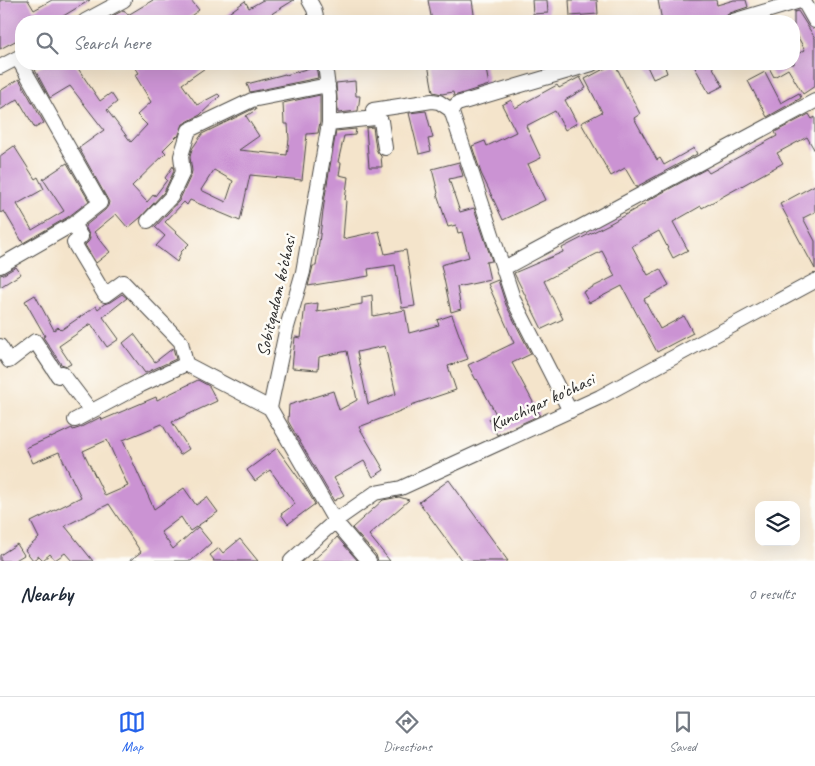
<!DOCTYPE html>
<style>
:root{--surface:#fff;--page:#f6f6f7;--text:#1f2937;--muted:#747a83;--line:#e0e1e3;--accent:#2563eb}
body{margin:0;font-family:Caveat,sans-serif;background:var(--page);color:var(--text)}
.controls{position:absolute;right:15px;bottom:15px;display:grid;overflow:hidden;border-radius:10px;box-shadow:0 5px 20px #0002}
.controls button{width:45px;height:45px;display:grid;place-items:center;padding:0;border:0;border-bottom:1px solid var(--line);background:var(--surface);color:var(--text);font:25px sans-serif}
.list{margin:0;padding:0;list-style:none}
h2{display:flex;justify-content:space-between;align-items:center;height:65px;margin:0;padding:0 20px;font-size:21px}
h2 small{font-size:16px;font-weight:400;color:var(--muted)}
.icon{flex:none;width:28px;height:28px;fill:none;stroke:currentColor;stroke-width:2;stroke-linecap:round;stroke-linejoin:round}
.map{position:relative;flex:none;width:815px;height:561px;overflow:hidden}
.search{position:absolute;background:var(--surface);box-shadow:0 5px 20px #0002;left:15px;right:15px;top:15px;height:55px;display:flex;align-items:center;gap:12px;box-sizing:border-box;padding:0 18px;border-radius:20px;color:var(--muted);font-size:19px}
.sheet{height:135px;background:var(--surface)}
nav{display:flex;justify-content:space-around;align-items:center;box-sizing:border-box;height:70px;border-top:1px solid var(--line);background:var(--surface);font-size:14px;color:var(--muted)}
nav a{display:grid;justify-items:center;gap:2px}
nav .on{color:var(--accent)}
.map>svg:first-child{display:block}
.building{fill:#cb93d3;fill-rule:evenodd}
.lines{fill:none;stroke-linecap:round;stroke-linejoin:round}
.minor-casing{stroke:#494743;stroke-width:16}
.minor{stroke:#fff;stroke-width:14}
.labels{text-anchor:middle;stroke-width:5;stroke-linejoin:round;paint-order:stroke}
.street-label{font-size:18px;fill:#2b2b2b;stroke:#fdfcf7}
</style>
<div class="map">
<svg width="815" height="561" viewBox="0 0 815 561">
<rect width="100%" height="100%" fill="#fdfcf7"/>
<filter id="ink" filterUnits="userSpaceOnUse"><feTurbulence type="fractalNoise" baseFrequency=".02" numOctaves="2"/><feDisplacementMap in="SourceGraphic" scale="10" xChannelSelector="R" yChannelSelector="G"/><feConvolveMatrix kernelMatrix="1 2 1 2 8 2 1 2 1" color-interpolation-filters="sRGB"/></filter>
<filter id="wash" filterUnits="userSpaceOnUse"><feTurbulence type="fractalNoise" baseFrequency=".0096" numOctaves="4" result="noise"/><feDisplacementMap in="SourceGraphic" scale="20" xChannelSelector="R" yChannelSelector="G"/><feGaussianBlur stdDeviation="1.12" result="paint"/><feColorMatrix in="noise" values="0 0 0 0 0 0 0 0 0 0 0 0 0 0 0 0 0 1.4 0 .05"/><feComposite in="paint" operator="in"/></filter>
<g filter="url(#wash)">
<rect width="100%" height="100%" fill="#f4e4cb"/>
<g id="blocks">
<path class="building" d="M0,0H28L34,10L52,0H90L60,18L62,21H21V38L0,49Z
M153,0H191L199,10L184,21H103L124,10L128,15Z
M263,0H294L260,21H218L245,1L249,8Z
M428,0H472L475,21H432Z
M532,0H547L548,13L533,14Z
M569,0H597L598,14L570,16Z
M658,0H716L717,5L734,0H746L748,7L730,13L727,15L725,19L711,21H662Z
M798,11L815,38V86L803,94L788,69L774,77L767,64H794V56L805,50L794,30V12Z
M46,64H75L100,101L111,93L117,102L107,110L131,142L147,125L137,115L151,102L135,75L139,73L133,64H211L182,84L197,105L218,94L220,96L200,115L183,124L178,137L177,136L163,150L166,153L132,186L147,202L154,194L155,196L167,180L165,178L173,166L174,171L164,192L140,218L128,228L116,214L94,232L110,252L96,263L85,245L89,241L90,237L85,226L105,210L108,206L109,202L79,148L104,130L70,86L50,98L35,70Z
M428,64H485L489,85L454,96L453,92L442,94L433,92Z
M613,64H615L640,114L634,118L657,160L660,158L664,165L694,148L697,154L636,187L625,168L611,176L581,123L602,112L585,79Z
M646,64H664L667,73L653,79Z
M693,64H711L723,86L709,93Z
M316,66L318,78L250,92L247,84L285,74L286,75Z
M765,72L781,103L799,93L801,98L767,117L748,81Z
M580,77L586,88L565,100L577,123L565,130L555,111L526,126L541,158L528,164L545,200L503,220L481,173L472,146L485,141L487,146L516,132L502,105L511,100L515,108L557,85L559,88Z
M19,79L44,123L35,128L18,99L0,110V91Z
M355,81L356,96H360L358,111L338,113L336,83Z
M320,95V122L318,133L307,134L302,180L250,175L240,221L190,200L187,205L184,202L165,222L189,244L181,252L177,262L156,246L165,236L155,227L179,201L191,175L192,171L190,157L192,149L202,134L255,108L256,110L246,116L259,136L239,150L287,155L289,139L288,124H284L283,103ZM214,170L233,181L226,202L201,190Z
M426,111L433,138L428,139L431,151L419,154L409,113Z
M809,114L812,119L815,117V151L807,137L777,153L783,163L702,208L701,206L673,222L688,250L673,258L659,231L632,246L648,275L660,269L669,285L644,299L660,329L684,316L693,333L657,352L622,286L589,303L583,292L615,276L602,251L544,281L563,319L542,329L514,273L563,252L562,248L609,224L646,203L645,202L706,169L709,173L777,136L775,132Z
M373,127L376,149L378,153L381,156L382,167H369L366,128Z
M356,129L355,135L344,136L338,162L341,163L339,175L348,177L345,200H346L343,239L379,231L385,254L406,250L415,306L402,308L395,265L368,269L369,276L308,286L313,266H316L325,196L336,131Z
M14,146L35,179L38,177L44,189L17,204L32,230L64,211L43,179L67,163L89,201L68,217L23,243L4,211L0,213V156Z
M459,162L463,176L449,179L460,212L474,208L492,261L486,262L490,280L457,287L461,309L451,312L441,265L469,257L462,232L458,233L456,225L448,227L437,194L438,193L432,169Z
M815,185V212L803,218L815,241V269L780,204Z
M16,267L21,274L0,287V275L4,274Z
M498,280L506,305L531,354L512,363L540,415L497,435L489,419L497,416L477,379L476,380L468,365L514,343L488,284Z
M122,294L127,298L103,317L119,339L107,347L91,324L59,346L71,364L67,366L61,364L43,337L45,336L25,301L35,295L54,330L58,327L61,330L96,306L98,309L104,304L110,302Z
M372,295L373,316L405,310L409,333L439,325L437,320L452,315L468,359L448,366L456,390L411,405L412,406L388,416L359,427L384,470L373,477L364,461L334,478L344,495L334,501L288,421L289,405L333,391L339,410L357,400L347,351L319,357L318,370L292,368L295,337L301,338L305,305L318,303L317,312L362,304V297ZM385,346L396,394L368,404L357,352Z
M134,334L155,362L173,348L176,359L145,373L123,343Z
M198,380L209,386L217,401L172,422L189,449L180,455L162,424L123,440L154,509L184,488L196,505L207,497L218,512L190,531L181,517L161,532L173,549L198,527L211,543L191,561H129L141,552L109,504L65,526L93,561H72L65,553L55,560L50,554L43,560L39,556L33,560L25,550L39,538L31,522L81,497L59,452L33,463L26,448L51,437V438L72,428L73,430L79,428L101,417L102,420L156,397L157,400ZM107,440L128,486L105,496L83,451Z
M277,448L305,487L315,504L288,524L281,514L295,504L270,470L255,481L247,470Z
M449,480L508,561H462L419,502Z
M399,497L409,500L369,535L390,561H378L376,555L352,528L383,500Z
M337,537L358,561H312L329,546Z
M240,539L258,561H213L214,560L210,555L219,548L223,553Z
M17,544L24,555L14,561H0V555Z"/>
</g>
</g>
<g filter="url(#ink)">
<use href="#blocks" fill-opacity="0" stroke="#494743" stroke-width="1"/>
<g class="lines">
<defs>
<path id="minor" d="M309,0L314,9L317,21
M85,21L124,0
M733,21L803,0L815,21
M325,64L329,96V123L303,272L287,327L270,408L335,521L369,561
M0,67L21,56
M375,118L373,110L432,101L439,102L451,110
M329,123L375,118L381,121L385,148
M148,221L171,197L183,172L181,156L189,130L252,100L328,85
M73,224L81,237L74,243L105,295L123,282L181,342L186,364
M0,266L73,224L100,203L21,64
M504,268L815,101
M0,346L9,361L35,341L58,376L62,373L91,411
M570,411L514,301L451,110L457,104L592,64
M75,420L141,385L186,364L270,408
M291,561L335,521L375,493L401,488L600,397L815,281"/>
</defs>
<use href="#minor" class="minor-casing"/>
<use href="#minor" class="minor"/>
</g>
</g>
<g class="labels">
<g class="street-label">
<text transform="translate(276 296) rotate(-77)" y="6">Sobitqadam ko'chasi</text>
<text transform="translate(542 402) rotate(-25)" y="6">Kunchiqar ko'chasi</text>
</g>
</g>
</svg>
<div class="controls">
<button><svg class="icon" aria-label="layers" viewBox="0 0 24 24"><path d="M12 4l9 5-9 5-9-5zM3 14l9 5 9-5"/></svg></button>
</div>
<div class="search"><svg class="icon" aria-label="search" viewBox="0 0 24 24"><circle cx="10" cy="10" r="6"/><path d="M15 15l6 6"/></svg>Search here</div>
</div>
<section class="sheet">
<h2>Nearby<small>0 results</small></h2>
<ul class="list">
</ul>
</section>
<nav>
<a class="on"><svg class="icon" aria-label="map" viewBox="0 0 24 24"><path d="M3 6l6-2 6 2 6-2v14l-6 2-6-2-6 2zM9 4v14M15 6v14"/></svg>Map</a>
<a><svg class="icon" aria-label="directions" viewBox="0 0 24 24"><path d="M12 3l9 9-9 9-9-9zM9 14v-3h6M13 9l2 2-2 2"/></svg>Directions</a>
<a><svg class="icon" aria-label="saved" viewBox="0 0 24 24"><path d="M7 4h10v16l-5-4-5 4z"/></svg>Saved</a>
</nav>
